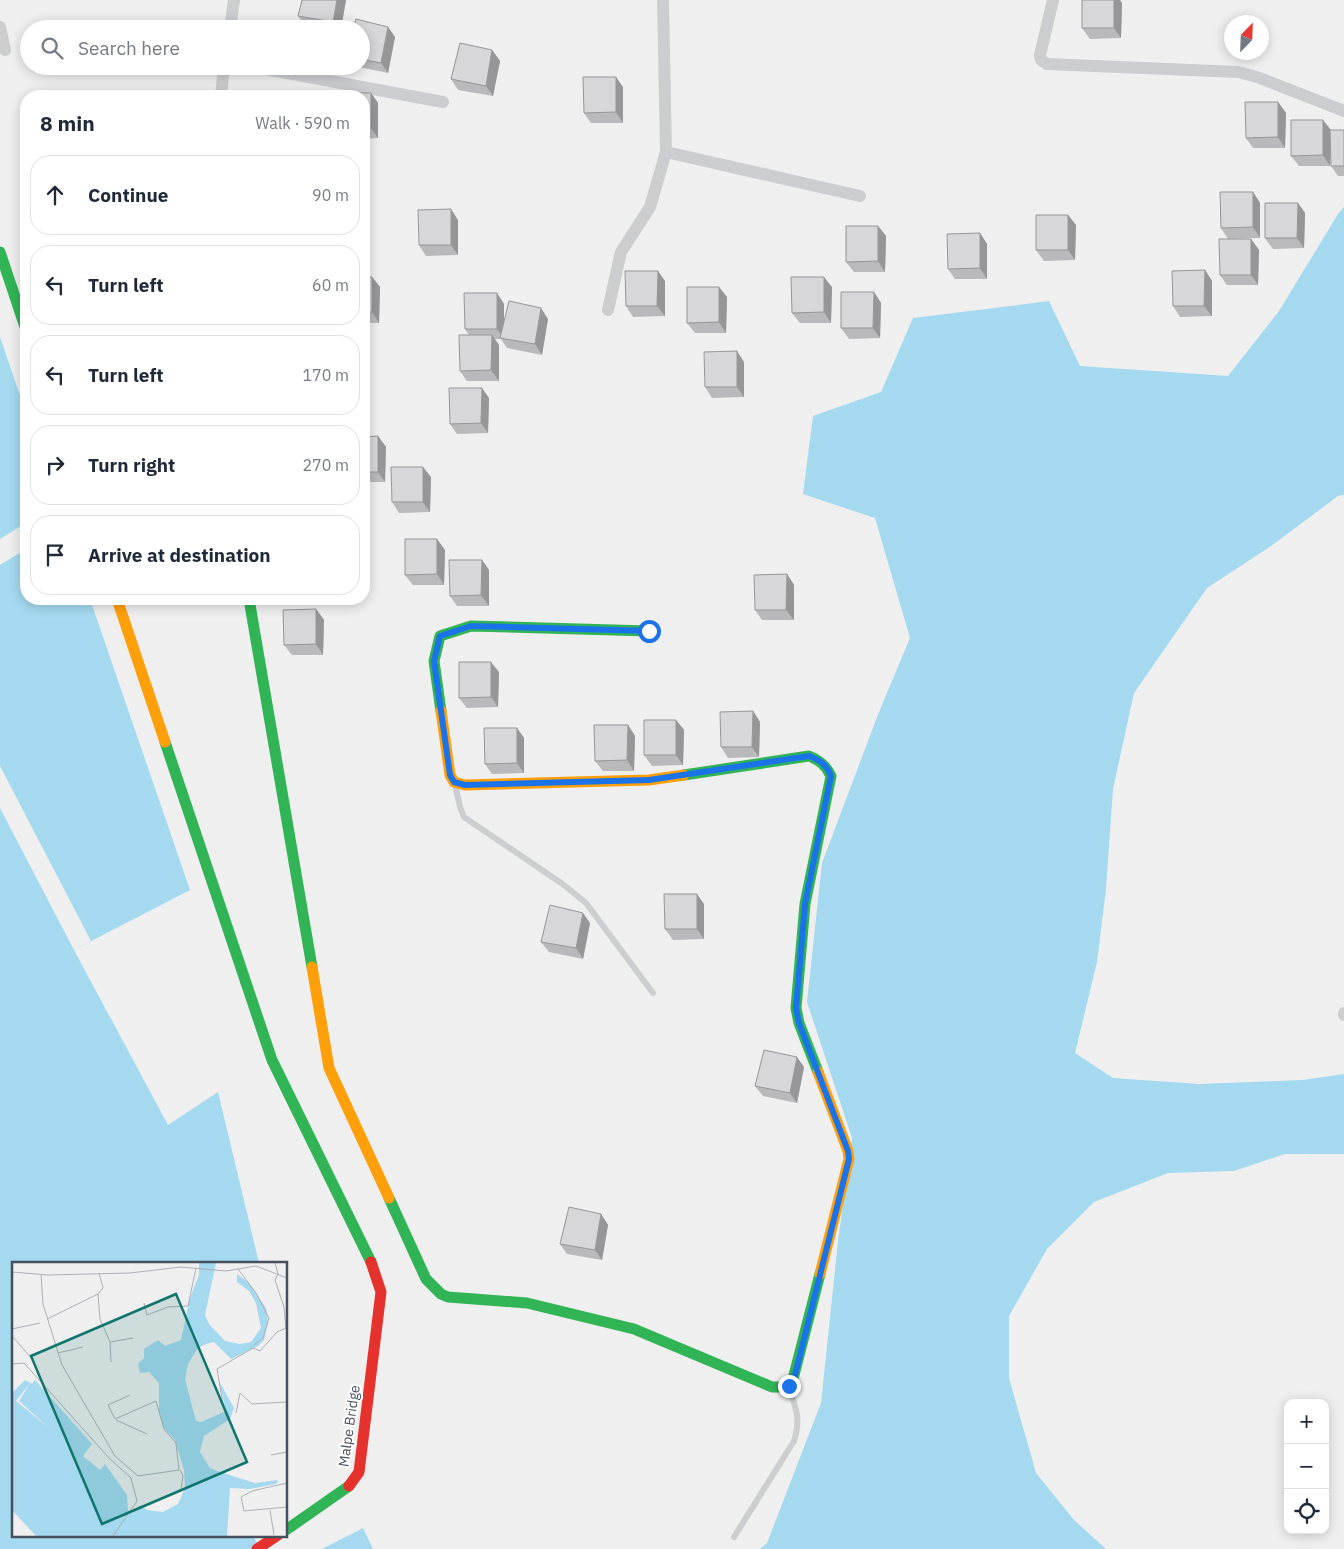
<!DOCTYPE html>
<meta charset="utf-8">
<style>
:root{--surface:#fff;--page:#f2f2f3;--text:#1f2937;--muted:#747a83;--line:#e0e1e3}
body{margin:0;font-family:"IBM Plex Sans",sans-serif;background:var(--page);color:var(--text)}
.controls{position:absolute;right:15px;bottom:15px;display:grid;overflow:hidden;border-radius:10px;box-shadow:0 2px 12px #0003}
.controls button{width:45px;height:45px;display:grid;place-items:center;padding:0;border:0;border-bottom:1px solid var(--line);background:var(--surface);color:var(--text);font:25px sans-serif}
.compass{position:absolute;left:1224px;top:15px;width:45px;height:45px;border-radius:50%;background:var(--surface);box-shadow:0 2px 12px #0003;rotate:23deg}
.stop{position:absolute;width:15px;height:15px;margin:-11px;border:4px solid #1a73e8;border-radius:50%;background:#fff}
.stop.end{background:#1a73e8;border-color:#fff;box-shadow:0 1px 5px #0008}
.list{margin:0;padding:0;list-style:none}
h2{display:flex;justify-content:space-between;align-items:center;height:65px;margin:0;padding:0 20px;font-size:21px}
h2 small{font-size:16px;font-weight:400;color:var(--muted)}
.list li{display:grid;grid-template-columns:32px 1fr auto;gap:15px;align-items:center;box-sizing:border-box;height:80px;margin:0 10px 10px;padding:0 10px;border:1px solid var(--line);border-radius:20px}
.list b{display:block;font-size:19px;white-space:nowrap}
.list em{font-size:16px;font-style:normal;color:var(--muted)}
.icon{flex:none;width:28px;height:28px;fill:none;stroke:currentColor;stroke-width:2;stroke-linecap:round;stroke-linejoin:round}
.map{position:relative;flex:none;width:1344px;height:1549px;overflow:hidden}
.search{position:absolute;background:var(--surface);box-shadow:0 2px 12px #0003;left:20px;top:20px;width:350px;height:55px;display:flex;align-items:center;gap:12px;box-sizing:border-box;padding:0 18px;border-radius:28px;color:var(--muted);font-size:19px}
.panel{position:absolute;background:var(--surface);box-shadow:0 2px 12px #0003;left:20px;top:90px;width:350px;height:515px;border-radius:20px}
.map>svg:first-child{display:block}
.water{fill:#a5d9f0}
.pier{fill:#f0efef}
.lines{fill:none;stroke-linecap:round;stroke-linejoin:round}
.lane{stroke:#cbcdd0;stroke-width:6}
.street{stroke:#cbcdd0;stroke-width:12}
.fast{stroke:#30b455;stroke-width:11}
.slow{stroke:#ff9f0a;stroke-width:11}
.jam{stroke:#e5322d;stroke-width:11}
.wall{fill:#b9b9bb}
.shaded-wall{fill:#969698}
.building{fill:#d7d7d9;stroke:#969698}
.route{stroke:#1a73e8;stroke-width:6}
.labels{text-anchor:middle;stroke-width:4;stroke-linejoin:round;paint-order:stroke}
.street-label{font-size:14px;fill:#454f5d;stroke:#fff}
.inset-road{fill:none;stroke:#acafb5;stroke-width:1}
.view{fill:#0f766e;fill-opacity:0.15;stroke:#0f766e;stroke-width:2.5}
.inset-edge{fill:none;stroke:#454f5d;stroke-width:2.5}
</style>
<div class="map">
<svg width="1344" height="1549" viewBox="0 0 1344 1549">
<rect width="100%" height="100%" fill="#f0efef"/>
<path class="water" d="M1344,207V495L1338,496L1271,546L1207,588L1134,693L1113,789L1106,889L1097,962L1075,1053L1113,1078L1199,1084L1302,1080L1344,1074V1154H1285L1234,1171L1168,1173L1094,1202L1047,1249L1009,1316V1378L1036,1473L1074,1520L1106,1549H760L767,1543L821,1403L838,1241L852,1138L807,1002L822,863L879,712L910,638L875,518L803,494L813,416L881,392L913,318L1049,301L1080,366L1228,376L1279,311L1338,214Z
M0,337L26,413V599H90L190,890L74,950L168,1125L218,1092L259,1263H14V1535H252L261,1549H0Z
M363,1528L373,1549H322Z"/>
<path class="pier" d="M26,523V549L0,565V539Z
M0,766L91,941L74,950L0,808Z"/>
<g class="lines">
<path class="lane" d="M455,784L460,807L464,817L564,885L586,903L653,993
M734,1537L794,1441C801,1419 796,1408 789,1387"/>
<path class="street" d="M1053,0L1040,55L1041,60L1047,64L1238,72L1257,77L1344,111
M0,27L5,50
M230,29L234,0
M249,66L443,102
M221,96L224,66
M666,152L860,196
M608,310L621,252L650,207L666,152L663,0
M1344,1015V1013"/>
<path class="fast" d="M0,252L26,330
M249,599L312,967
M441,711L434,661L440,636L471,626L649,631
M165,742L272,1060L371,1262
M684,775L809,756C819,760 826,765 831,776L805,904L796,1008L799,1023L818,1072
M389,1198L426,1279L441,1294L448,1297L527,1303L634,1329L772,1387H784L793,1379L820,1274
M286,1530L349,1486"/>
<path class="slow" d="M117,599L165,742
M441,711L450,775L454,782L465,785L649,780L684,775
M312,967L329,1068L389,1198
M818,1072L848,1151L849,1159L820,1274"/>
<path class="jam" d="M349,1486L359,1472L381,1292L371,1262
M257,1549L278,1535"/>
</g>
<path class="wall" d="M346,0L341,29H319L305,26L298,16Z
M1122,3L1121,38L1090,39L1082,28Z
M388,27L395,37L388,73L354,66H361V29Z
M492,50L500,61L493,96L458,90L451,79Z
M623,87V123H591L584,113Z
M371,93L378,103V138L364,139V96Z
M1278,102L1286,113L1285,148H1253L1246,138Z
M1331,130H1344V176H1338L1331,166L1330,151V166H1299L1291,156Z
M1253,192L1260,203V238L1228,239L1221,228Z
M1298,203L1305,213L1304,248L1273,249L1265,238Z
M1068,215L1076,225L1075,260L1044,261L1036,250Z
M458,220V255L426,256L419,245Z
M878,226L886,236L885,272H854L846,262Z
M980,233L987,244V279H955L948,269Z
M1251,239L1259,250L1258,285H1227L1220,275Z
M1205,270L1212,281V316L1180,317L1173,306Z
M364,277H372L380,287L379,323H364Z
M665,281V316L633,317L626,306Z
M719,287L727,297L726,333H695L687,323Z
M832,287L831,323H800L792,313Z
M874,292L881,303L880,338L849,339L841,328Z
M497,293L504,304V322L548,319L542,355L507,348L501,339H495L499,345V381H467L460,371L469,335L465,329Z
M744,362V397L712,398L705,387Z
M489,398L488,433L457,434L450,424Z
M378,436L386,447L385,482H364V437Z
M431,477L430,512L399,513L392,502Z
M445,550L444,585H413L405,575Z
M482,560L489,570V606H457L450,596Z
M787,574L794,585V620H762L755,610Z
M316,609L324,620L323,655H292L284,645Z
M499,672L498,707L467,708L459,698Z
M753,711L760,722L759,757L728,758L721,747Z
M676,720L684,730L683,765L652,766L644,755Z
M628,725L635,736L634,771H603L595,761Z
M517,728L524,738V773L492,774L485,764Z
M704,904V939L673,940L665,929Z
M590,923L583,959L549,952L541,942Z
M804,1067L797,1103L763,1096L755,1086Z
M601,1214L608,1225L602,1260L567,1254L560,1244Z"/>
<path class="shaded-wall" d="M337,0H346L341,29H337L333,22Z
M1114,0H1120L1122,3L1121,38L1114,28Z
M388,27L395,37L388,73L381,63Z
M492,50L500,61L493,96L486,86Z
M616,77L623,87V123L616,112Z
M371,93L378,103V138L371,128Z
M1278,102L1286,113L1285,148L1278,137Z
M1323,120L1331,130L1330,166L1323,155Z
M1253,192L1260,203V238L1253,227Z
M1298,203L1305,213L1304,248L1297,238Z
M451,209L458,220V255L451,245Z
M1068,215L1076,225L1075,260L1068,250Z
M878,226L886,236L885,272L878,261Z
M980,233L987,244V279L980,268Z
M1251,239L1259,250L1258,285L1251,275Z
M1205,270L1212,281V316L1204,306Z
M658,271L665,281V316L657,306Z
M372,277L380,287L379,323L372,312Z
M824,277L832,287L831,323L824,312Z
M719,287L727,297L726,333L719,322Z
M874,292L881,303L880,338L873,328Z
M497,293L504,304V339L497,329Z
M541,308L548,319L542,355L535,344Z
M492,335L499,345V381L491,370Z
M737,351L744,362V397L737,387Z
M482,388L489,398L488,433L481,423Z
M378,436L386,447L385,482L378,472Z
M423,467L431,477L430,512L423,502Z
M437,539L445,550L444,585L437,574Z
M482,560L489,570V606L481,595Z
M787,574L794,585V620L786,610Z
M316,609L324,620L323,655L316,644Z
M491,662L499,672L498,707L491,697Z
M753,711L760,722L759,757L752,747Z
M676,720L684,730L683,765L676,755Z
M628,725L635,736L634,771L627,760Z
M517,728L524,738V773L517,763Z
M697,894L704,904V939L697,929Z
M583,913L590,923L583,959L576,948Z
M797,1057L804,1067L797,1103L790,1093Z
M601,1214L608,1225L602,1260L595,1250Z"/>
<path class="building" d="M302,0H337L333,22L298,16Z
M1082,0H1114V28H1082Z
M356,19L388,27L381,63L361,59V29H353Z
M460,43L492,50L486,86L451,79Z
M583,77H616V112L584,113Z
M338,93H371V128H364V96H338Z
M1245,102H1278V137L1246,138Z
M1291,120H1323V155L1291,156Z
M1330,130H1344V166H1331Z
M1220,192H1253V227L1221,228Z
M1265,203H1298L1297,238H1265Z
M451,209V245H419L418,210Z
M1036,215H1068V250H1036Z
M846,226H878V261L846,262Z
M980,233V268L948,269L947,234Z
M1219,239H1251V275H1220Z
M1205,270L1204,306H1173L1172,271Z
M625,271H658L657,306H626Z
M364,277H372V312H364Z
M791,277H824V312L792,313Z
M687,287H719V322L687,323Z
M841,292H874L873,328H841Z
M464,293H497V329H465Z
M509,301L541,308L535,344L500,338Z
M459,335H492L491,370L460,371Z
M737,351V387H705L704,352Z
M449,388H482L481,423L450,424Z
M378,436V472H364V437Z
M391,467H423V502H392Z
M405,539H437V574L405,575Z
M449,560H482L481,595L450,596Z
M787,574L786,610H755L754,575Z
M316,609V644L284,645L283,610Z
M459,662H491V697L459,698Z
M753,711L752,747H721L720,712Z
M644,720H676V755H644Z
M594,725H628L627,760L595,761Z
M484,728H517V763L485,764Z
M664,894H697V929H665Z
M550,905L583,913L576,948L541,942Z
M764,1050L797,1057L790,1093L755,1086Z
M569,1207L601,1214L595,1250L560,1244Z"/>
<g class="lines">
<path class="route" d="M649,631L471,626L440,636L434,661L450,775L454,782L465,785L649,780L809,756C820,760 827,765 831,776L805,904L796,1008L799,1023L848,1151L849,1159L794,1379L789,1386"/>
</g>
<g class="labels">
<g class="street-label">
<text transform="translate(349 1426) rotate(-82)" y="5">Malpe Bridge</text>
</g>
</g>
<g transform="translate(12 1262)">
<rect width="275" height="275" fill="#f0efef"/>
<path d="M187,1H204L193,53L197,62L213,79L228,82L239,80L249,66L244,41L237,29L225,20V12L237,21L254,46L256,60L252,78L246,84L219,97L202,80L194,82L186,86L176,102L173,117L184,159L189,160L214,149L207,119L222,146L218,157L192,174L188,190L198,206L205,209L243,221L266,218L264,222L238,227L218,226L215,274H24L0,248V131L13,118L20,122L23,118L80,182L71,194L88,208L93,202L115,233L116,248L121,251L128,243L135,248L151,250L166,242L173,226L172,208L163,178L152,166L147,150V121L137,110L128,111L126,102L132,96V87L146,78L153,84L169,78L178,36L187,13Z" fill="#a5d9f0"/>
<path d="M18,121L7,139L36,165L4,139Z" fill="#f0efef"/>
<path class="inset-road" d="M226,7L244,31L257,56L251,76L242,83M0,10L36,13L118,11L169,5L214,9L244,4L275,16M87,11L91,26L86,32L88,57L98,80L99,100M29,12L31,42L50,103L103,194L126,214L167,208L164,181L152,167L144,139L103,157L96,143L118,133M132,41L135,53L156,45L176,44L184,6M35,57L86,32M0,67L28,61M0,74L22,99M98,80L121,76M46,91L71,85M0,102L12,101L97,196L119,216L125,239L101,274M211,142L205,107L241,86L248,89L265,70L274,66L272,45L263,18L266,12L263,1M224,151L228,131L240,142L275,140M104,158L135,172M259,193L275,190M168,208L171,214L169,227M275,221L240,229L229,235L232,249L275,245M258,248L262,273"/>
<path class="view" d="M164,32L235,200L90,262L19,94Z"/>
<rect width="275" height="275" class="inset-edge"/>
</g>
</svg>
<div class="controls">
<button>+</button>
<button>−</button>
<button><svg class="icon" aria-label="locate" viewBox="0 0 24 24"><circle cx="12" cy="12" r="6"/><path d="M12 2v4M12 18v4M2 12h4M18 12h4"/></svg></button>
</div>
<svg class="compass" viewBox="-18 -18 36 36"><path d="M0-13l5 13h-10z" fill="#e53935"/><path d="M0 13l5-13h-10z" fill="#747a83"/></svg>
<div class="stop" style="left:649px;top:631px"></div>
<div class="stop end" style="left:789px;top:1386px"></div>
<div class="search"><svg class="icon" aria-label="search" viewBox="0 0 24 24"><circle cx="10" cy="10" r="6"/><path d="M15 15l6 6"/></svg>Search here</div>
<section class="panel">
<h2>8 min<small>Walk · 590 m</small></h2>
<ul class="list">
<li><svg class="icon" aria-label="ahead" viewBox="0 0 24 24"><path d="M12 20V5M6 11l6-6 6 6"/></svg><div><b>Continue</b></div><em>90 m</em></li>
<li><svg class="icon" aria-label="left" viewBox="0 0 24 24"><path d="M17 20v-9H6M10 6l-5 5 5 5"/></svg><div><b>Turn left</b></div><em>60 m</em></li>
<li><svg class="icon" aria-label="left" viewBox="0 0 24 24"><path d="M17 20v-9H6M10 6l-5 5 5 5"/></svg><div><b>Turn left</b></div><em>170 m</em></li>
<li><svg class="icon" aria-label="right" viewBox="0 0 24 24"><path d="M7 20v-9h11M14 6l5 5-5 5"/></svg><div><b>Turn right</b></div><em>270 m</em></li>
<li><svg class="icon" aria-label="arrive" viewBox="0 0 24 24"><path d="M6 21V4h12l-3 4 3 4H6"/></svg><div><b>Arrive at destination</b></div></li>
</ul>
</section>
</div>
